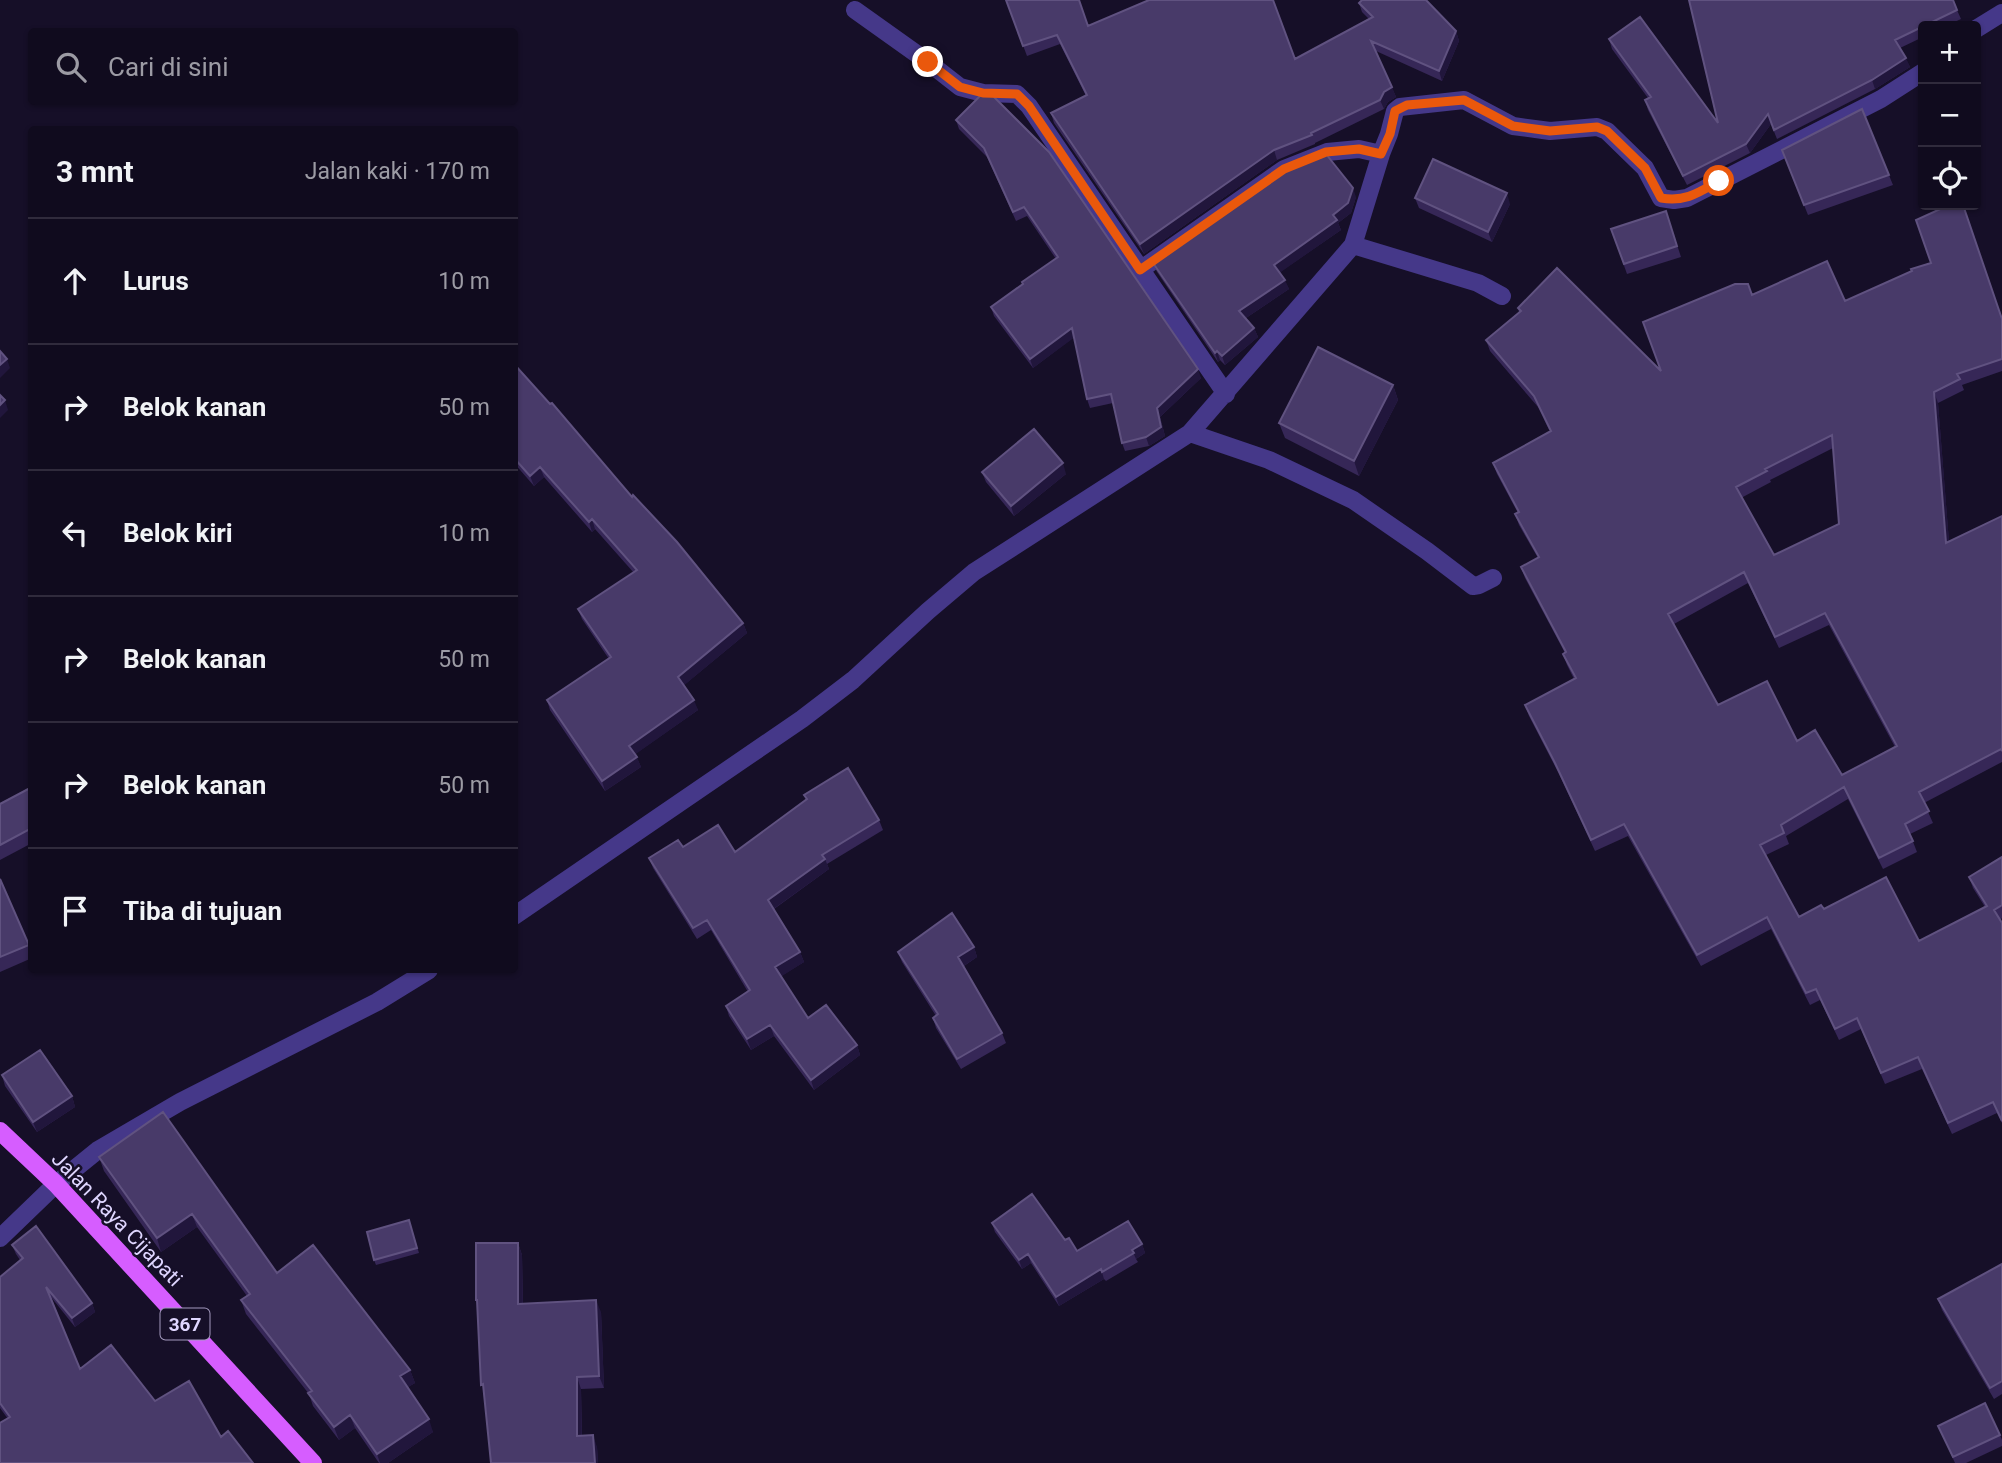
<!DOCTYPE html>
<html lang="id">
<meta charset="utf-8">
<style>
:root{--surface:#100b1e;--page:#1e192b;--text:#f1f3f6;--muted:#9c9ba4;--line:#302b3c}
body{margin:0;font-family:Roboto,sans-serif;background:var(--page);color:var(--text)}
.controls{position:absolute;right:21px;top:21px;display:grid;overflow:hidden;border-radius:7px;box-shadow:0 2px 5px #0004}
.controls button{width:63px;height:63px;display:grid;place-items:center;padding:0;border:0;border-bottom:2px solid var(--line);background:var(--surface);color:var(--text);font:35px sans-serif}
.stop{position:absolute;width:21px;height:21px;margin:-16px;border:5px solid #ea580c;border-radius:50%;background:#fff}
.stop.end{background:#ea580c;border-color:#fff;box-shadow:0 2px 7px #0008}
.list{margin:0;padding:0;list-style:none}
h2{display:flex;justify-content:space-between;align-items:center;height:91px;margin:0;padding:0 28px;font-size:30px}
h2 small{font-size:23px;font-weight:400;color:var(--muted)}
.list li{display:grid;grid-template-columns:46px 1fr auto;gap:21px;align-items:center;box-sizing:border-box;height:126px;padding:0 28px;border-top:2px solid var(--line)}
.list b{display:block;font-size:26px;white-space:nowrap}
.list em{font-size:23px;font-style:normal;color:var(--muted)}
.icon{flex:none;width:38px;height:38px;fill:none;stroke:currentColor;stroke-width:2;stroke-linecap:round;stroke-linejoin:round}
.map{position:relative;flex:none;width:2002px;height:1463px;overflow:hidden}
.search{position:absolute;background:var(--surface);box-shadow:0 2px 5px #0004;left:28px;top:28px;width:490px;height:77px;display:flex;align-items:center;gap:18px;box-sizing:border-box;padding:0 24px;border-radius:7px;color:var(--muted);font-size:26px}
.panel{position:absolute;background:var(--surface);box-shadow:0 2px 5px #0004;left:28px;top:126px;width:490px;height:847px;border-radius:7px}
.map>svg:first-child{display:block}
.lines{fill:none;stroke-linecap:round;stroke-linejoin:round}
.minor{stroke:#453889;stroke-width:18}
.major{stroke:#d65dff;stroke-width:18}
.wall{fill:#362757;fill-rule:evenodd}
.shaded-wall{fill:#21163c}
.building{fill:#483a69;stroke:#605280;stroke-width:2;fill-rule:evenodd}
.route{stroke:#ea580c;stroke-width:9}
.labels{text-anchor:middle;stroke-width:5;stroke-linejoin:round;paint-order:stroke}
.shield{fill:#160f28;stroke:#a39abe;stroke-width:2}
.shield-label{font-size:19px;font-weight:bold;fill:#dfd6ff}
.street-label{font-size:21px;fill:#dfd6ff;stroke:#160f28}
</style>
<div class="map">
<svg width="2002" height="1463" viewBox="0 0 2002 1463">
<rect width="100%" height="100%" fill="#160f28"/>
<g class="lines">
<path class="minor" d="M855,10L928,62L960,87L983,93L1017,94L1029,106L1226,394
M1976,29L2002,13
M1353,245L1478,283L1502,296
M1140,270L1284,169L1327,152L1359,149L1381,154
M1190,433L1269,460L1353,500L1427,551L1473,586L1479,585L1493,578
M514,916L802,719L853,680L928,611L974,572L1190,433L1353,245L1381,154L1389,134L1395,111L1400,107L1464,100L1513,126L1550,131L1597,127L1607,131L1645,168L1661,198L1674,200L1687,198L1881,99L1923,72
M0,1238L56,1184L98,1150L180,1102L377,1002L429,970"/>
<path class="major" d="M0,1131L56,1184L313,1463"/>
</g>
<path class="wall" d="M1006,0L1088,26L1295,59L1369,19L1362,12L1359,3L1456,31L1459,41L1442,81L1376,51L1396,97L1388,102L1384,109L1315,143V144L1277,160L1144,254L1054,123L1051,113L1086,96L1060,44L1027,56Z
M1957,10L1961,19L1946,26H1923V37L1900,48L1910,67L1875,89L1777,139L1771,124L1750,153L1687,185L1648,110L1645,100L1648,98L1612,49L1609,39L1718,123Z
M980,96L1201,378L1160,417L1165,436L1149,446L1125,451L1122,443L1113,403L1090,408L1087,399L1074,337L1033,368L994,316L991,307L1056,259L1027,216L1016,221L987,157L959,129L956,120Z
M1862,109L1893,185L1808,215L1782,150Z
M1356,197L1351,213L1338,223L1341,230L1280,272L1289,289L1246,318L1254,328L1258,337L1225,365L1220,360L1218,362L1157,272L1153,263Z
M1415,198L1510,204L1492,242L1419,208Z
M1666,211L1681,257L1627,274L1611,229Z
M1752,295L1845,301L2002,318V371L1962,385L1964,390L1938,403L1949,542L2002,516V762L1924,803L1933,823L1910,834L1917,852L1883,869L1848,799L1786,836L1789,844L1766,855L1799,917L1824,909L1919,941L1985,907L1973,888L1969,877L2002,857V918L2000,920L2002,923V1123L1997,1113L1952,1134L1922,1069L1885,1084L1861,1029L1839,1040L1820,1000L1810,1005L1771,929L1701,966L1628,836L1595,851L1559,774L1529,716L1525,705L1574,679L1567,665L1563,654L1565,653L1525,578L1521,567L1538,558L1519,525L1515,514L1518,513L1497,474L1493,463L1550,432L1538,407L1490,351L1486,340L1519,312L1518,308L1661,371ZM1833,448L1839,524L1774,555L1741,498L1771,482L1770,480ZM1748,583L1779,648L1829,625L1895,747L1842,775L1797,741L1718,705L1674,624Z
M514,364L743,623L747,633L684,685L698,710L635,754L641,767L605,791L550,710L547,700L609,659L582,619L578,609L634,573L595,529L592,532L544,477L534,486L514,463Z
M1393,385L1398,400L1359,476L1285,438L1279,423Z
M982,472L1066,474L1014,516L986,482Z
M32,787V843L0,860V804Z
M804,795L879,820L883,830L827,864L829,869L774,909L800,952L804,962L781,976L808,1018L857,1045L860,1055L814,1090L774,1036L751,1050L729,1016L726,1006L748,992L711,930L697,939L653,868L649,858L683,847L735,852L806,800Z
M0,879L32,953V958L0,972Z
M974,947L977,957L964,966L1002,1033L1006,1043L961,1069L936,1028L933,1018L936,1016L902,962L898,952Z
M2,1075L72,1096L75,1107L37,1132L5,1086Z
M163,1112L277,1273L410,1370L415,1383L408,1387L433,1432L388,1463H379L355,1428L339,1440L313,1406L309,1394L246,1314L241,1300L247,1296L197,1227L161,1252L104,1171L99,1157Z
M409,1220L419,1253L376,1265L374,1260Z
M992,1223L1065,1240L1077,1251L1142,1244L1145,1253L1136,1259L1138,1262L1106,1281L1104,1279L1059,1306L1031,1263L1022,1269L995,1232Z
M518,1243L522,1255L523,1304L601,1312L604,1388L581,1389L582,1436L597,1447L598,1463L478,1305L476,1300Z
M12,1245L92,1303L95,1312L75,1327L51,1297L80,1369L155,1401L221,1437L253,1463L8,1419L0,1408V1277L20,1260L16,1254Z
M2002,1264V1394L1994,1399L1942,1310L1938,1299Z
M1938,1426L2000,1435L2002,1440V1446L1966,1463H1955Z"/>
<path class="shaded-wall" d="M1456,31L1459,41L1442,81L1439,71Z
M1906,58L1910,67L1875,89L1872,80Z
M1392,87L1396,97L1388,102L1384,109L1380,100L1384,92Z
M1768,114L1771,124L1750,153L1746,144Z
M1274,150L1277,160L1144,254L1140,244Z
M1353,188L1356,197L1351,213L1338,223L1341,230L1278,274L1274,265Z
M1507,193L1510,204L1492,242L1488,232Z
M1285,280L1289,289L1243,320L1239,311Z
M1072,328L1075,337L1033,368L1030,359Z
M1254,328L1258,337L1225,365L1222,356Z
M1217,351L1220,360L1218,362L1215,353Z
M7,359L10,368L0,378V365Z
M1198,369L1201,378L1160,417L1165,436L1149,446L1146,437L1157,408Z
M1393,385L1398,400L1359,476L1354,461Z
M1934,392L1938,403L1950,554L1946,543Z
M5,400L8,410L0,418V405Z
M1063,463L1066,474L1014,516L1011,506Z
M540,467L544,477L534,486L530,476Z
M592,519L595,529L592,532L589,522Z
M743,623L747,633L682,687L678,677Z
M694,700L698,710L633,756L629,746Z
M637,757L641,767L605,791L602,781Z
M825,859L829,869L772,910L768,900Z
M974,947L977,957L962,967L958,957Z
M800,952L804,962L779,978L775,967Z
M770,1025L774,1036L751,1050L747,1039Z
M857,1045L860,1055L814,1090L811,1080Z
M72,1096L75,1107L37,1132L33,1122Z
M192,1214L197,1227L161,1252L157,1238Z
M518,1243L522,1255L523,1316L518,1304Z
M1142,1244L1145,1253L1136,1259L1132,1250Z
M1028,1254L1031,1263L1022,1269L1019,1260Z
M1101,1269L1104,1279L1059,1306L1056,1297Z
M596,1300L601,1312L604,1388L599,1376Z
M92,1303L95,1312L75,1327L72,1318Z
M410,1370L415,1383L405,1389L400,1376Z
M577,1377L581,1389L582,1448L577,1436Z
M350,1415L355,1428L339,1440L334,1427Z
M429,1419L433,1432L388,1463H380L377,1454Z
M593,1435L597,1447L598,1463H595Z"/>
<path class="building" d="M1006,0H1079L1088,26L1149,0H1273L1295,59L1373,17L1359,3L1362,0H1426L1456,31L1439,71L1371,41L1392,87L1384,92L1380,100L1311,133L1312,135L1274,150L1140,244L1051,113L1087,95L1057,35L1023,46Z
M1689,0H1953L1957,10L1895,40L1906,58L1872,80L1774,130L1768,114L1746,144L1683,176L1645,100L1651,97L1609,39L1640,17L1718,123Z
M980,96H993L1049,152L1198,369L1157,408L1161,427L1146,437L1122,443L1111,394L1087,399L1072,328L1030,359L991,307L1023,284L1022,282L1058,257L1024,207L1013,212L984,148L956,120Z
M1862,109L1889,175L1804,205L1782,150Z
M1326,154L1353,188L1348,203L1333,215L1337,220L1274,265L1285,280L1239,311L1254,328L1222,356L1217,351L1215,353L1153,263L1286,170Z
M1433,159L1507,193L1488,232L1415,198Z
M1949,205H1963L2002,319V359L1957,374L1960,379L1934,392L1946,543L2002,516V751L2001,749L1919,792L1929,811L1905,824L1913,841L1879,858L1844,787L1781,825L1784,833L1760,845L1799,917L1821,905L1824,909L1886,877L1919,941L1987,906L1969,877L2002,857V905L1994,910L2002,923V1121L1993,1102L1948,1123L1918,1057L1881,1073L1857,1018L1835,1029L1816,989L1806,993L1767,917L1697,955L1624,824L1591,840L1555,763L1525,705L1576,678L1563,654L1566,652L1521,567L1539,557L1515,514L1519,512L1493,463L1551,431L1534,396L1486,340L1521,311L1518,308L1557,268L1661,371L1643,322L1735,284H1748L1752,295L1827,261L1845,301L1912,271L1911,269L1931,263L1916,220ZM1832,435L1839,524L1774,555L1736,487L1767,471L1765,469ZM1744,572L1775,637L1825,613L1897,746L1842,775L1815,730L1797,741L1767,681L1718,705L1668,614Z
M1666,211L1677,246L1624,264L1611,229Z
M1318,347L1393,385L1354,461L1279,423Z
M0,351L7,359L0,365Z
M514,364L550,404L552,403L632,497L633,495L677,542L743,623L678,677L694,700L629,746L637,757L602,781L547,700L611,657L578,609L637,570L592,519L589,522L540,467L530,476L514,458Z
M0,395L5,400L0,405Z
M1034,429L1063,463L1011,506L982,472Z
M848,768L879,820L822,855L825,859L768,900L800,952L775,967L808,1018L826,1005L857,1045L811,1080L770,1025L747,1039L726,1006L750,990L707,920L693,928L649,858L678,840L683,847L718,825L735,852L807,799L804,795Z
M32,787V828L0,845V804Z
M0,879L29,945L0,957Z
M952,913L974,947L958,957L1002,1033L957,1059L933,1018L938,1014L898,952Z
M40,1050L72,1096L33,1122L2,1075Z
M163,1112L277,1273L313,1245L410,1370L400,1376L429,1419L377,1454L350,1415L334,1427L308,1393L312,1391L241,1300L250,1294L192,1214L157,1238L99,1157Z
M1032,1194L1065,1240L1069,1238L1077,1251L1128,1221L1142,1244L1132,1250L1134,1253L1102,1272L1101,1269L1056,1297L1028,1254L1019,1260L992,1223Z
M409,1220L417,1248L374,1260L367,1232Z
M36,1226L92,1303L72,1318L46,1287L80,1369L111,1345L155,1401L189,1381L221,1437L228,1431L253,1463H0V1423L10,1417L0,1403V1277L23,1258L12,1245Z
M476,1243H518V1304L596,1300L599,1376L577,1377V1436L593,1435L595,1463H491L483,1384L481,1385L477,1300H476Z
M2002,1264V1381L1990,1388L1938,1299Z
M1985,1403L2000,1435L1953,1457L1938,1426Z"/>
<g class="lines">
<path class="route" d="M928,62L960,87L983,93L1017,94L1029,106L1140,270L1284,169L1326,152L1359,149L1381,154L1390,134L1395,111L1407,105L1464,100L1513,126L1550,131L1597,127L1607,131L1645,168L1661,198C1686,202 1698,193 1719,181"/>
</g>
<g class="labels">
<rect class="shield" x="160.5" y="1308.5" width="49" height="31" rx="5"/>
<g class="shield-label">
<text x="185" y="1331">367</text>
</g>
<g class="street-label">
<text transform="translate(117 1219) rotate(46)" y="7">Jalan Raya Cijapati</text>
</g>
</g>
</svg>
<div class="controls">
<button>+</button>
<button>−</button>
<button><svg class="icon" aria-label="locate" viewBox="0 0 24 24"><circle cx="12" cy="12" r="6"/><path d="M12 2v4M12 18v4M2 12h4M18 12h4"/></svg></button>
</div>
<div class="stop" style="left:1719px;top:181px"></div>
<div class="stop end" style="left:928px;top:62px"></div>
<div class="search"><svg class="icon" aria-label="search" viewBox="0 0 24 24"><circle cx="10" cy="10" r="6"/><path d="M15 15l6 6"/></svg>Cari di sini</div>
<section class="panel">
<h2>3 mnt<small>Jalan kaki · 170 m</small></h2>
<ul class="list">
<li><svg class="icon" aria-label="ahead" viewBox="0 0 24 24"><path d="M12 20V5M6 11l6-6 6 6"/></svg><div><b>Lurus</b></div><em>10 m</em></li>
<li><svg class="icon" aria-label="right" viewBox="0 0 24 24"><path d="M7 20v-9h11M14 6l5 5-5 5"/></svg><div><b>Belok kanan</b></div><em>50 m</em></li>
<li><svg class="icon" aria-label="left" viewBox="0 0 24 24"><path d="M17 20v-9H6M10 6l-5 5 5 5"/></svg><div><b>Belok kiri</b></div><em>10 m</em></li>
<li><svg class="icon" aria-label="right" viewBox="0 0 24 24"><path d="M7 20v-9h11M14 6l5 5-5 5"/></svg><div><b>Belok kanan</b></div><em>50 m</em></li>
<li><svg class="icon" aria-label="right" viewBox="0 0 24 24"><path d="M7 20v-9h11M14 6l5 5-5 5"/></svg><div><b>Belok kanan</b></div><em>50 m</em></li>
<li><svg class="icon" aria-label="arrive" viewBox="0 0 24 24"><path d="M6 21V4h12l-3 4 3 4H6"/></svg><div><b>Tiba di tujuan</b></div></li>
</ul>
</section>
</div>
